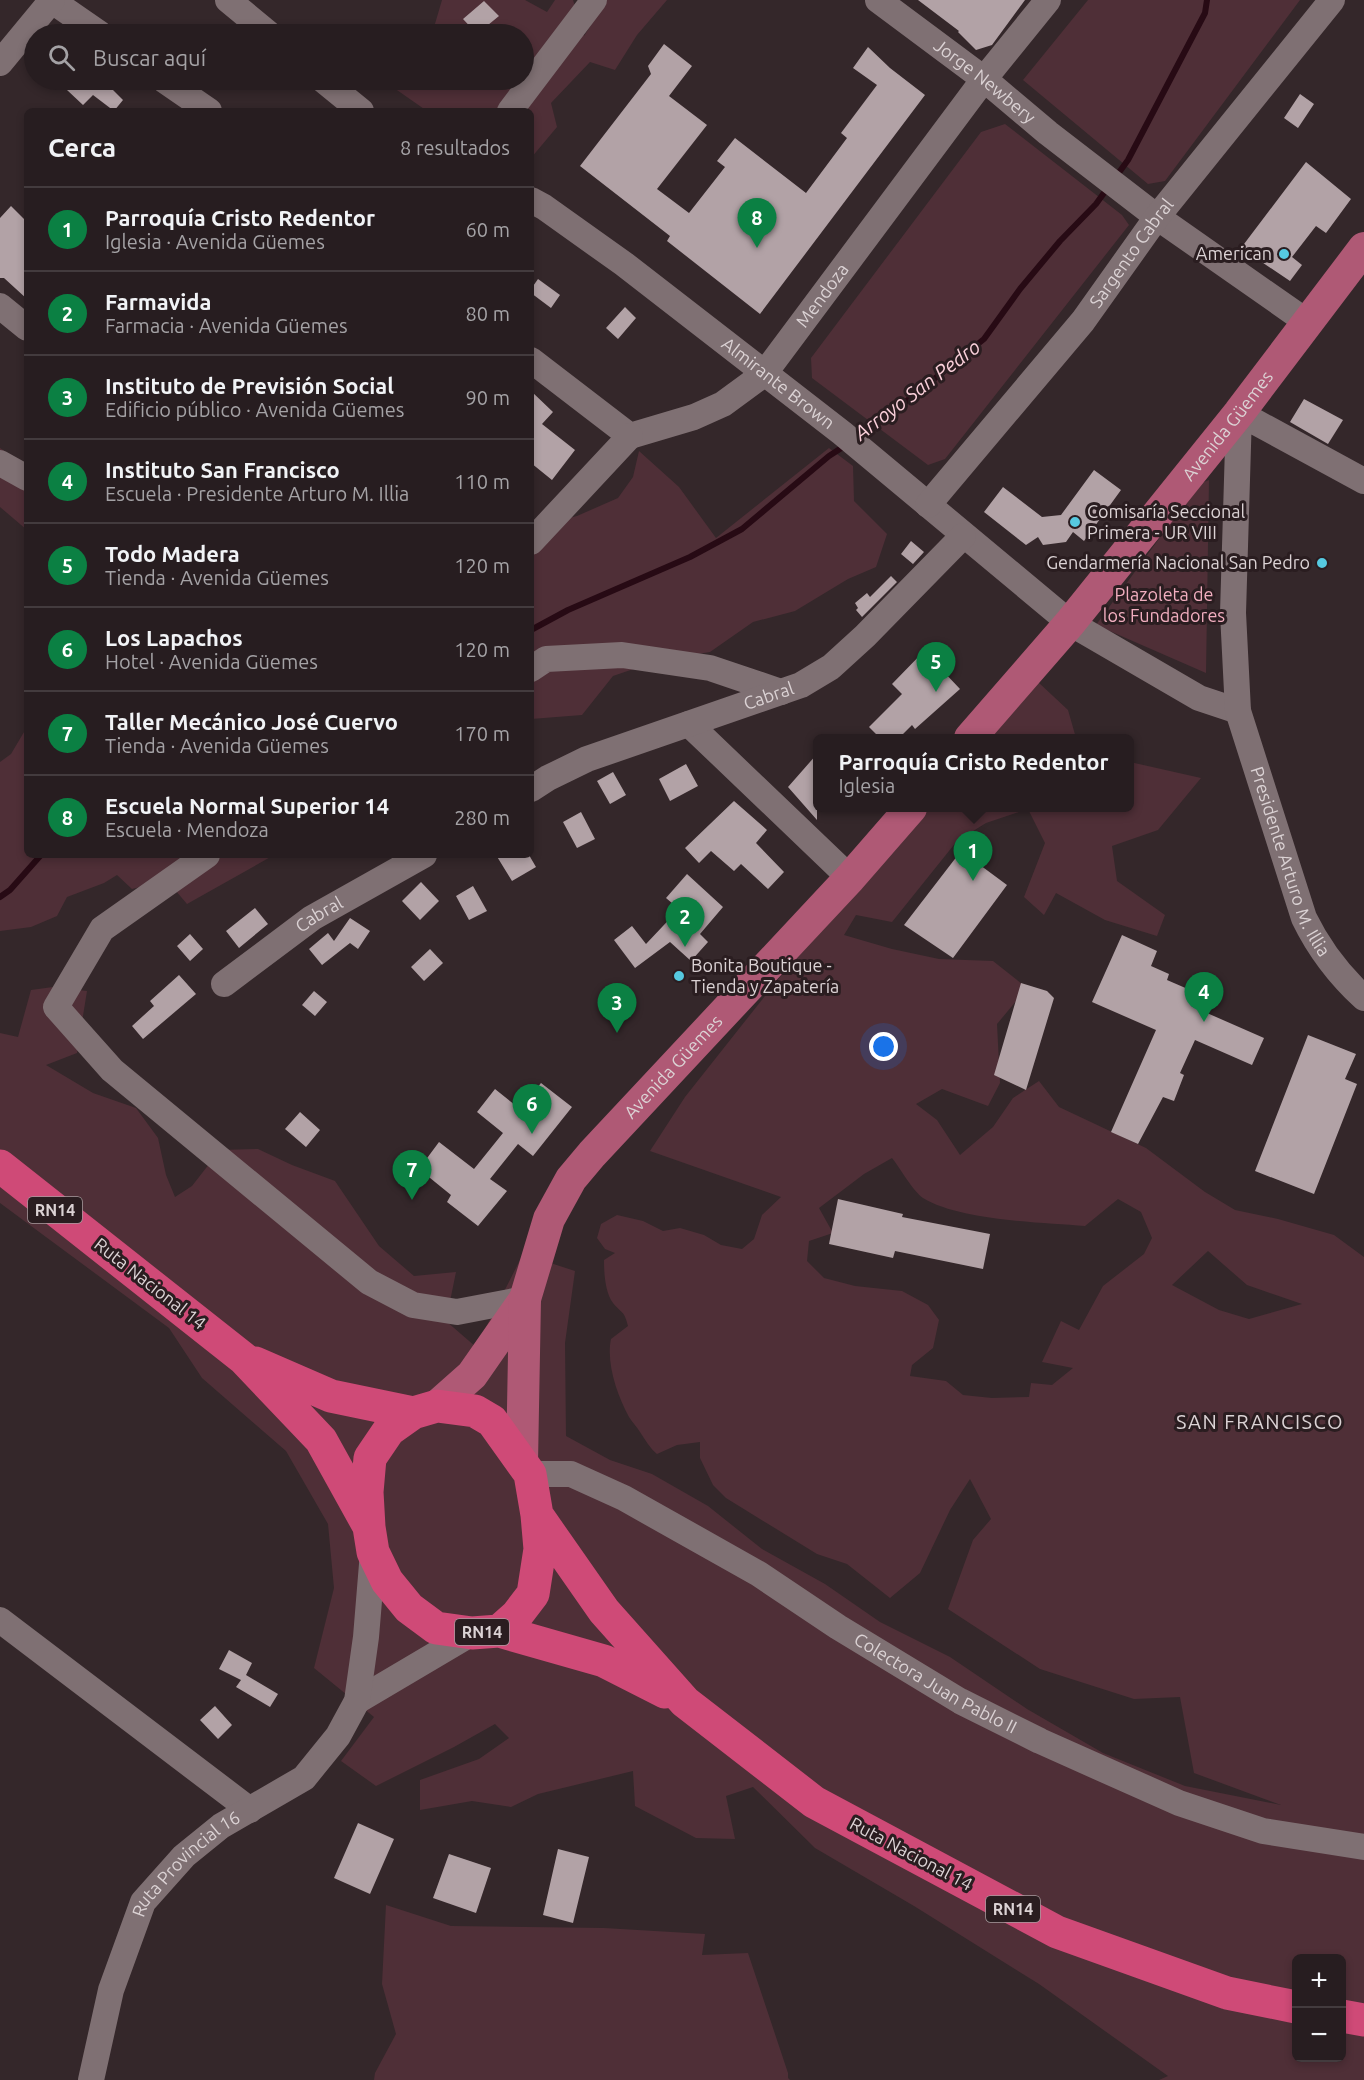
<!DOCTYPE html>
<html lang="es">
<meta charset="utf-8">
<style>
:root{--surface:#271d20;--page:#2f2629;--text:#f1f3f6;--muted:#a4a2a5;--line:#433b3e;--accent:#0b8043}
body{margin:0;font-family:Ubuntu,sans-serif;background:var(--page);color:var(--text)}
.controls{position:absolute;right:18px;bottom:18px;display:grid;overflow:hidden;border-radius:9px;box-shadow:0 3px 9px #0003}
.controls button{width:54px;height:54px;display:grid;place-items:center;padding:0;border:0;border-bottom:2px solid var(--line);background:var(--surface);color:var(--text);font:30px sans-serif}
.you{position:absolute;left:884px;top:1047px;width:21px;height:21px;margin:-15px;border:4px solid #fff;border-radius:50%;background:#1a73e8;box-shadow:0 0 0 9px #1a73e833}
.badge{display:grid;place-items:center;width:39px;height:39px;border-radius:50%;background:var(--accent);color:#fff;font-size:20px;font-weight:700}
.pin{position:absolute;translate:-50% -50px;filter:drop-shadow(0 2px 3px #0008)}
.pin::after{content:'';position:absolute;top:32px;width:21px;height:18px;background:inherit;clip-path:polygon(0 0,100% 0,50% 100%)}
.popup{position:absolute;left:813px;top:734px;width:321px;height:78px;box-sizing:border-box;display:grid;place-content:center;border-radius:9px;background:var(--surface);filter:drop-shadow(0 2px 4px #0005);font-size:20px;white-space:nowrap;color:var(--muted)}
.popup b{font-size:22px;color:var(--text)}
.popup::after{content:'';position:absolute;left:50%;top:100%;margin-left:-12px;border:12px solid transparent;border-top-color:var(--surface)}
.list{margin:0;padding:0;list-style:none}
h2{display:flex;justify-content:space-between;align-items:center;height:78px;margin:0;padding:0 24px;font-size:26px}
h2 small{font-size:20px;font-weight:400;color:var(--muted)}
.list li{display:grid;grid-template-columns:39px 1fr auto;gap:18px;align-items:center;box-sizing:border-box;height:84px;padding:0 24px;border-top:2px solid var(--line)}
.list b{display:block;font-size:22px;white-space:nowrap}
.list p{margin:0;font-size:20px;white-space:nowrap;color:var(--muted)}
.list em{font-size:20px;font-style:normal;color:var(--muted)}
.icon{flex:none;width:33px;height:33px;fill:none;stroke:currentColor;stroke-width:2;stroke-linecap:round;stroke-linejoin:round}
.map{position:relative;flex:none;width:1364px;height:2080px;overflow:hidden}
.search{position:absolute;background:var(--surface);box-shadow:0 3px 9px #0003;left:24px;top:24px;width:510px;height:66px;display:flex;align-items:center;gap:15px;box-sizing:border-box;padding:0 21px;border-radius:33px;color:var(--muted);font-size:22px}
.panel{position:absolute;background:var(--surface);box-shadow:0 3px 9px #0003;left:24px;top:108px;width:510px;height:750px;border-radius:9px}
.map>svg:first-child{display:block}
.green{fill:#4f2f37;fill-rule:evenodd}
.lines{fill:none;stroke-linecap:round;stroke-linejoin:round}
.stream{stroke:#270a14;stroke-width:6}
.building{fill:#b2a2a6}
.minor{stroke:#7f7073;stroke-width:26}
.major{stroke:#af5975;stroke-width:32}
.highway{stroke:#cf4a77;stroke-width:33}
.poi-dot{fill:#56c9e0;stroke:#2a1d20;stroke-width:2}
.labels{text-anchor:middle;stroke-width:6;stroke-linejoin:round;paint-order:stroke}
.shield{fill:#2a1d20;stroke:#a69c9e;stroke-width:1.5}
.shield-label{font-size:16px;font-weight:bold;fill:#dbd2d4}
.street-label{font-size:18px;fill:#dbd2d4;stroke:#2a1d20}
.poi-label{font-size:18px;fill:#dbd2d4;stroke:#2a1d20;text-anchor:end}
.park-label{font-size:18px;fill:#f1aebf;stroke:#2a1d20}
.water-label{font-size:20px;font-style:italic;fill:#fad0da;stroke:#2a1d20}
.neighbourhood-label{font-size:20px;letter-spacing:1.5px;fill:#dbd2d4;stroke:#2a1d20}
</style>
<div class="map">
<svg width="1364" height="2080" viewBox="0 0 1364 2080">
<rect width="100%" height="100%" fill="#34272a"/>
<path class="green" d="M442,0H525L547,12L555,0H573L584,36L607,0H667L637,35L615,70L590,62L551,103L557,127L531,158V111H427L384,81L385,80H524V34H432Z
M1088,0H1300L1165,181L1148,184L1023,80Z
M1005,124L1122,215L1129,225L945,459L928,465L812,378L811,358L981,132Z
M0,448L27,466V530L0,507Z
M829,448L853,466L854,501L887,534L876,567L848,579L795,611L753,622L710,652L657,661L613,676L582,715L531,719V531L538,526L577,516L618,498L633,477L639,451L679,487L716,538Z
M1209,480L1206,673L1096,625L1199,484Z
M1038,682L1068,710L1076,738H989Z
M27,727V855H274L187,904L170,884H152L132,889L117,875L104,883L67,897L57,916L31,927L0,931V762L11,754Z
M1130,762L1201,778L1158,830L1112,846L1117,881L1165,915L1157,936L1105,920L1056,893L1044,915L1024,897L1045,843L1028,809L986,823L957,841L892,922L856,915L844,935L892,949L939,959L993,961L1027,988L997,1024L1000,1083L988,1106L942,1089L916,1104L937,1120L960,1155L993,1127L1013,1098L1039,1081L1059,1107L1146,1148L1205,1192L1235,1210L1278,1219L1334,1235L1364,1257V2080H1159L1168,2076L1039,1984L914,1906L815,1848L753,1787L726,1796L735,1839L696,1838L635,1806L633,1771L538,1794L511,1807L472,1801L420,1810V1780L479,1759L509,1738L495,1724L454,1747L376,1786L341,1761L374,1717L314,1668L334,1588L328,1524L286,1451L202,1378L169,1328L0,1203V1033L18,1037L31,990L53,987L87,991L77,1053L46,1065L93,1093L136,1108L158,1138L166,1175L175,1197L192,1186L220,1150L258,1149L292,1165L335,1181L379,1246L414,1276L456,1272L446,1321L476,1347L523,1254L575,1271L565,1343L566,1436L610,1460L652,1474L708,1506L762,1549L825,1584L880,1622L950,1657L1027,1709L1103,1753L1185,1786L1281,1805L1194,1773L1180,1697L1134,1699L1040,1669L948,1609L973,1540L991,1519L970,1479L950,1510L920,1573L890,1598L847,1564L817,1554L726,1498L713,1485L700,1458V1442L677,1445L657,1454C649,1447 646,1441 640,1432C637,1427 632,1422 629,1417C617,1395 606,1363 611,1339L628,1326C624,1310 622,1314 613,1303C605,1292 604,1273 604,1260L615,1253L605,1249L597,1238L601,1224L617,1215L643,1221L663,1231L680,1228L704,1235L721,1245L742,1249L754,1239L762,1215L781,1197L650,1151L685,1097L795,958L930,808H1129ZM892,1158C900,1168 913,1191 923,1198C961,1221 1040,1222 1085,1226L1118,1199L1141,1212L1152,1238L1144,1254L1103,1286L1079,1330L1061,1321L1042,1362L1073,1368L1052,1385L1031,1383L1029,1397L992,1398L963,1395L946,1381L910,1376L912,1365L933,1348L939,1320L928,1305L902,1291L855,1286L824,1278L807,1261L809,1241L833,1233L819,1208L864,1174ZM1208,1251L1247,1285L1302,1304L1249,1319L1219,1310L1172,1285ZM1296,1958H1342V2058H1296Z
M386,1905L451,1926L604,1928L705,1934L702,1955L748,1953L788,2073V2078L790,2080H374L375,2073L396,2034L382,1984Z"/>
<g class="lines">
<path class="stream" d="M1115,178L1128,160L1205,13L1207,0
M857,437L889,415L984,339L1020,289L1060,241L1096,204L1109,186
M531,630L568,610L690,557L742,529L829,456L846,445
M0,897L10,890L41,855"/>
</g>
<path class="building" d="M918,0H1025L992,45L976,50L958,32L959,31Z
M484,1L499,16L477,34L463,19Z
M664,44L692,66L669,96L707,125L657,189L689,213L725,167L717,161L735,138L806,193L847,138L841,133L877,85L853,68L868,47L890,68L925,95L760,314L667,241L670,236L580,166L651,74L648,66Z
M75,80H107L105,82L123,100L114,111L93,95L83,105L67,90Z
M1300,94L1314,104L1298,128L1284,118Z
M1306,162L1351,199L1326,233L1316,226L1292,257L1302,265L1290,281L1241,248Z
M11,206L27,222V299L4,278H0V218Z
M538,279L560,295L551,308L531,293V289Z
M625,307L636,318L618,339L606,328Z
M531,391L553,412L542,424L575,450L552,480L531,463Z
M1304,399L1343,420L1328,444L1290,422Z
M1094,470L1121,490L1084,541L1073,532L1066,542L1043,545L1038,537L1026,545L984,512L1003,487L1042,517L1061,515Z
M911,541L924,552L913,564L901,554Z
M891,576L897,582L862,617L856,610L858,608L855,603L867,593L870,597Z
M928,647L947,662L942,670L960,689L915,729L912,725L899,738H880L869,727L902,694L892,684Z
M817,754V820L788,787Z
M686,764L698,786L670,801L659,779Z
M613,772L626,795L610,804L597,781Z
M734,801L767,830L756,843L784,872L768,889L741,864L734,871L711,851L699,863L685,848Z
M581,812L595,839L577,848L563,822Z
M961,851L1007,885L953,958L904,925Z
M496,855H529L536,867L512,881Z
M687,874L723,907L700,934L708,942L691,961L670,942L635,968L614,940L632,926L646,944L679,909L666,898Z
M421,882L439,901L420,920L402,901Z
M473,886L487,911L469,920L456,896Z
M255,908L268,924L239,948L226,931Z
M350,918L370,931L358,949L350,943L322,965L309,949L328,933L334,941Z
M190,934L203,949L190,961L177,946Z
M1122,935L1157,951L1151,966L1169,974L1167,980L1197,993L1191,1006L1264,1038L1252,1065L1195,1040L1180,1073L1184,1075L1174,1101L1163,1097L1138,1144L1111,1132L1156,1030L1092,1002Z
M430,949L443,963L424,981L411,967Z
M179,975L196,994L143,1039L132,1026L154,1006L150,1001Z
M1021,983L1047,991L1054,998L1026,1090L994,1075Z
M314,991L327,1002L315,1016L302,1005Z
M1308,1035L1356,1054L1345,1079L1357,1084L1314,1194L1255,1171Z
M541,1083L572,1107L533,1156L518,1144L490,1179L507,1191L478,1226L447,1202L451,1195L419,1169L439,1142L474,1169L503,1133L477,1112L495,1089L520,1109Z
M300,1112L320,1130L306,1147L285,1129Z
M838,1199L903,1214L902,1217L990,1234L983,1269L895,1251L893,1258L829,1244Z
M229,1650L252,1663L246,1675L278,1694L270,1707L236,1687L241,1680L219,1669Z
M215,1706L232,1725L218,1739L200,1720Z
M358,1823L394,1839L370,1894L334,1878Z
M558,1849L589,1857L573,1923L543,1915Z
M449,1854L491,1868L476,1913L433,1898Z"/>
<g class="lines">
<g class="minor">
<path d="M51,0L100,34"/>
<path d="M228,0L269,34"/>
<path id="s1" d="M878,0L984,79L1048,133L1157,217L1307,322"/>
<path d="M0,63L52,0"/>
<path d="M164,80L209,111"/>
<path d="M323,80L361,111"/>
<path d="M510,111L594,0"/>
<path id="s2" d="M531,200L544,207L624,264L842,433L1070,623L1199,698L1238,711"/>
<path d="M0,306L27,328"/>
<path id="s3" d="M531,360L630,436L694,417L723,404L764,374L984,79L1048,0"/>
<path d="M0,463L27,478"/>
<path id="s4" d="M1364,481L1239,413L1233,613L1238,711L1304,918C1319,949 1339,975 1364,998"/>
<path id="s5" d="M928,505L1083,321L1157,217L1332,0"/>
<path d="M531,542L630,436"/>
<path d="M531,669L546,659L622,655L710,668L781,692"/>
<path d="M689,724L850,878"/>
<path id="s6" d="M531,789L548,778L587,759L801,685L831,667L865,636L963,536"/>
<path d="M207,855L102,929L56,1007L112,1070L369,1282L413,1305L457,1312L525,1299"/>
<path id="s7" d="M224,984L312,918L424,855"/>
<path id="s8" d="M530,1474H571L624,1498L759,1574L838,1627L960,1701L1040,1741L1179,1803L1263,1831L1364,1847"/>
<path d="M0,1620L250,1810"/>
<path d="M357,1701L472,1633"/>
<path id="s9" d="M91,2080L111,1990L143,1902L184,1856L221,1826L304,1778L338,1736L357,1701L366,1637L373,1552"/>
</g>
<g class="major">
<path id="s10" d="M970,738L1070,623L1239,413L1364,248"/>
<path d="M437,1406L472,1375L525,1299"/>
<path id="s11" d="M522,1462L525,1299L549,1219L571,1179L592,1154L850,878L911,808"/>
</g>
<path class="highway" d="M0,1166L243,1358L321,1440L367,1523
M255,1363L331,1396L413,1413
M437,1406L475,1411L492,1421L530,1474L537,1515L540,1549L533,1594L517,1615L499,1631L472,1633L436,1628L409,1608L387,1581L373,1552L369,1527L367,1492L370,1458L389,1430L413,1413Z
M537,1515L604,1611L685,1702L814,1802L1057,1932L1227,1993L1296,2007
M499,1631L604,1661L665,1692
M1342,2016L1364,2020"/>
</g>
<g class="poi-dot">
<circle cx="1284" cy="254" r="6"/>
<circle cx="1075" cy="522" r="6"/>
<circle cx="1322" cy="563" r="6"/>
<circle cx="679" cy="976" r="6"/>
</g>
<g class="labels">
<g class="shield">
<rect x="28" y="1197" width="54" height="26" rx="4.5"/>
<rect x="455" y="1619" width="54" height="26" rx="4.5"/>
<rect x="986" y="1896" width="54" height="26" rx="4.5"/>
</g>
<g class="shield-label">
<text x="55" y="1216">RN14</text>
<text x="482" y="1638">RN14</text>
<text x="1013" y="1915">RN14</text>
</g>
<g class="street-label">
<text dy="6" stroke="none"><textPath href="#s1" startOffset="134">Jorge Newbery</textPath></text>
<text dy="6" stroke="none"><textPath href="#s5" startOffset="324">Sargento Cabral</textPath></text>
<text dy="6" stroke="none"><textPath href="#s3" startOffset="372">Mendoza</textPath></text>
<text dy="6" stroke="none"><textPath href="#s2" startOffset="308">Almirante Brown</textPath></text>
<text dy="6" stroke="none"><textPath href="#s10" startOffset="405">Avenida Güemes</textPath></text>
<text dy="6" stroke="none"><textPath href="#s6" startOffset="256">Cabral</textPath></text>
<text dy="6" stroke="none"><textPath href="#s4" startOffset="600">Presidente Arturo M. Illia</textPath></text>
<text dy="6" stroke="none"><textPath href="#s7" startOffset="118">Cabral</textPath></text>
<text dy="6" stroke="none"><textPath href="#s11" startOffset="444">Avenida Güemes</textPath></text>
<text transform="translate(150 1284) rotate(38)" y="6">Ruta Nacional 14</text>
<text dy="6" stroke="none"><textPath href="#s8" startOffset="462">Colectora Juan Pablo II</textPath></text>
<text transform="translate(911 1854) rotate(28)" y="6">Ruta Nacional 14</text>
<text dy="6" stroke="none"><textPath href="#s9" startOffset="243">Ruta Provincial 16</textPath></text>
</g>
<g class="poi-label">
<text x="1272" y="260">American</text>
<text x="1087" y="518" text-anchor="start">Comisaría Seccional<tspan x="1087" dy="21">Primera - UR VIII</tspan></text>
<text x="1310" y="569">Gendarmería Nacional San Pedro</text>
<text x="691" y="972" text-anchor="start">Bonita Boutique -<tspan x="691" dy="21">Tienda y Zapatería</tspan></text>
</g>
<g class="park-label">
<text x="1164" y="601">Plazoleta de<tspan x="1164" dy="21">los Fundadores</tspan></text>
</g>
<g class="water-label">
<text transform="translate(917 390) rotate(-37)" y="7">Arroyo San Pedro</text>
</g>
<g class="neighbourhood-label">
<text x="1260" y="1429">SAN FRANCISCO</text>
</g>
</g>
</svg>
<div class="controls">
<button>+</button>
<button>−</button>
</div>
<div class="you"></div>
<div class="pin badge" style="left:973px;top:881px">1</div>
<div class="popup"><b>Parroquía Cristo Redentor</b>Iglesia</div>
<div class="pin badge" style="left:685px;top:947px">2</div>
<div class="pin badge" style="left:617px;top:1033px">3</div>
<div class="pin badge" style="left:1204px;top:1022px">4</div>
<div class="pin badge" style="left:936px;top:692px">5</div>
<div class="pin badge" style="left:532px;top:1134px">6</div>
<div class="pin badge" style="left:412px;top:1200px">7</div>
<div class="pin badge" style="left:757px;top:248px">8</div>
<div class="search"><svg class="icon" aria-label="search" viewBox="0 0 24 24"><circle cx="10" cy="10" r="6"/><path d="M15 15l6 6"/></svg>Buscar aquí</div>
<section class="panel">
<h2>Cerca<small>8 resultados</small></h2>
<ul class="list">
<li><span class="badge">1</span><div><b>Parroquía Cristo Redentor</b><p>Iglesia · Avenida Güemes</p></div><em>60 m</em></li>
<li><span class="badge">2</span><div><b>Farmavida</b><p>Farmacia · Avenida Güemes</p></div><em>80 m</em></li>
<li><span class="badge">3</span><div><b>Instituto de Previsión Social</b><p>Edificio público · Avenida Güemes</p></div><em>90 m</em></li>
<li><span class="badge">4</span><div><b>Instituto San Francisco</b><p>Escuela · Presidente Arturo M. Illia</p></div><em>110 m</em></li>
<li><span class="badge">5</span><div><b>Todo Madera</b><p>Tienda · Avenida Güemes</p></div><em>120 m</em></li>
<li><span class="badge">6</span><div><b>Los Lapachos</b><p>Hotel · Avenida Güemes</p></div><em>120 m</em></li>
<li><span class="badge">7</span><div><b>Taller Mecánico José Cuervo</b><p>Tienda · Avenida Güemes</p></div><em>170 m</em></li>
<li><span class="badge">8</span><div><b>Escuela Normal Superior 14</b><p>Escuela · Mendoza</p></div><em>280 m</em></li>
</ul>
</section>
</div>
